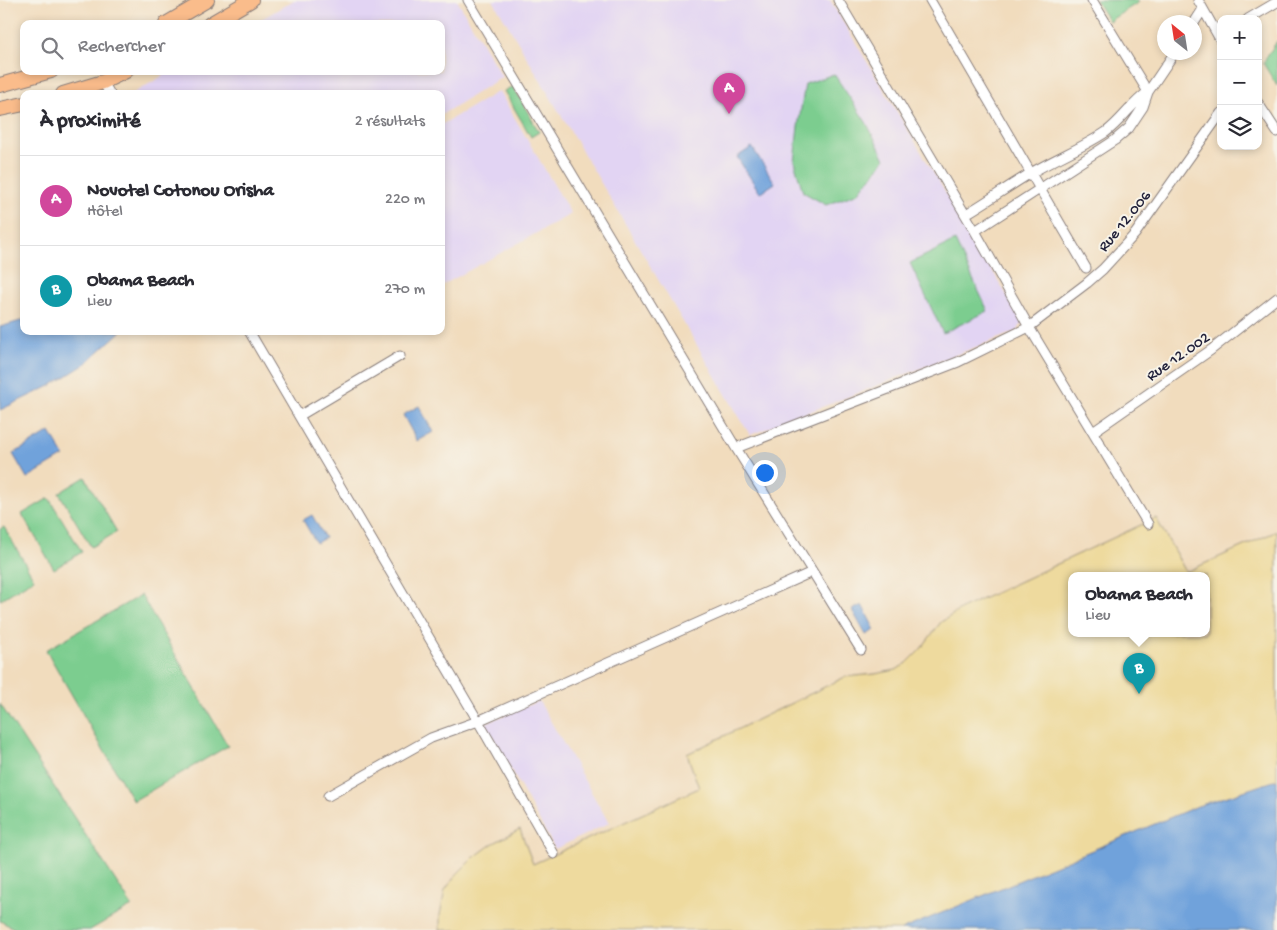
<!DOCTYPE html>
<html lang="fr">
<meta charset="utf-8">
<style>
:root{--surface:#fff;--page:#f7f7f7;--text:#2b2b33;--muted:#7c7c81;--line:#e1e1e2;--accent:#2563eb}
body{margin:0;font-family:"Gochi Hand",sans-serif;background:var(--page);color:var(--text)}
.controls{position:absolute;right:15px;top:15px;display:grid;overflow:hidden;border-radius:10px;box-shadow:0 2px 8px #0003}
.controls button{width:45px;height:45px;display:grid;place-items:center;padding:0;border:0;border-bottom:1px solid var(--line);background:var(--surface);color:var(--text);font:25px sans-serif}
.compass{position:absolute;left:1157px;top:15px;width:45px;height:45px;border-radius:50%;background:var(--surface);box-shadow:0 2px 8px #0003;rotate:330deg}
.you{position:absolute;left:764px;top:472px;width:18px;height:18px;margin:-12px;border:4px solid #fff;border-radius:50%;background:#1a73e8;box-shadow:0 0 0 8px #1a73e833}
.badge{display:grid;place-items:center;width:32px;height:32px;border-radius:50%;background:var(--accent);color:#fff;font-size:16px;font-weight:700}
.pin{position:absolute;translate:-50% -41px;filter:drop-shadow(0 1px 2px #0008)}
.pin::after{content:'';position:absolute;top:26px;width:18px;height:15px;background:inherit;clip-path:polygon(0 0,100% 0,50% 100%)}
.popup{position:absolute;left:1068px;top:572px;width:142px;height:65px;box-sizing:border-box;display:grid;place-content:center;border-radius:10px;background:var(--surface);filter:drop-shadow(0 1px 4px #0005);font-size:16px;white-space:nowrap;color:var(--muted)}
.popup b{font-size:19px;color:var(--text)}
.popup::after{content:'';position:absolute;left:50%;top:100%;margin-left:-10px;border:10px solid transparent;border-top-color:var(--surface)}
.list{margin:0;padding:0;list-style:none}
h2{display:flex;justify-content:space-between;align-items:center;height:65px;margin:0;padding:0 20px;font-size:21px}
h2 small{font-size:16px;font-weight:400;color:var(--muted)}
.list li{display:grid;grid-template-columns:32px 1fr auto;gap:15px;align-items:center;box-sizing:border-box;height:90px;padding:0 20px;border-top:1px solid var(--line)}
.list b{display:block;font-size:19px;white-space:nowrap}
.list p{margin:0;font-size:16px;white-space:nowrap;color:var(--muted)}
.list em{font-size:16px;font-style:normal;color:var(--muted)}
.icon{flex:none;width:28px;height:28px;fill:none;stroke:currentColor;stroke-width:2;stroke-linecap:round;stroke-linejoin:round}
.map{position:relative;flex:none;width:1277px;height:930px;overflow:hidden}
.search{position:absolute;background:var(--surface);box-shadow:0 2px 8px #0003;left:20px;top:20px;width:425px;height:55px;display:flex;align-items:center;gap:12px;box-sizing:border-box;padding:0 18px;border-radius:10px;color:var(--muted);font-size:19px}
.panel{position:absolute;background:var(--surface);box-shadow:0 2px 8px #0003;left:20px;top:90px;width:425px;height:245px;border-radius:10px}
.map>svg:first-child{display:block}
.built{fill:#e2d4f3}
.green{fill:#7bcd8f;stroke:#4e7865}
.sand{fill:#eeda9e;stroke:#887e6c;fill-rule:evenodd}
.water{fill:#6fa2db;stroke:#48628b}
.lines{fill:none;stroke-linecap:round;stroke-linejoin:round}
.street-casing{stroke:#8a7f7c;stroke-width:11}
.primary-casing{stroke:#8a7f7c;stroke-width:16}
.street{stroke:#fff;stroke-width:9}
.primary{stroke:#fabc8b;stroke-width:14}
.labels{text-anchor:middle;stroke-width:4;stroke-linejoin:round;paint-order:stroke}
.street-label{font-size:16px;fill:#22223b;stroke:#f7f3e8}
</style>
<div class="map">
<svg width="1277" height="930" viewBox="0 0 1277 930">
<rect width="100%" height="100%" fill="#f7f3e8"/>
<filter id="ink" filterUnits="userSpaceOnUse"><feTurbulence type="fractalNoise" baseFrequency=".02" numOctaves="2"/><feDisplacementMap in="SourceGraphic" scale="10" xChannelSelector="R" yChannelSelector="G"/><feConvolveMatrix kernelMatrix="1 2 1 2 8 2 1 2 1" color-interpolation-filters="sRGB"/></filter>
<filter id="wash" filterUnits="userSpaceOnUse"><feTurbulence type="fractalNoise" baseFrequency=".0096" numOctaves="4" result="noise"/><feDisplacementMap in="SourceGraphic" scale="20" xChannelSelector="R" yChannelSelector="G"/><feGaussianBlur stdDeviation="1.12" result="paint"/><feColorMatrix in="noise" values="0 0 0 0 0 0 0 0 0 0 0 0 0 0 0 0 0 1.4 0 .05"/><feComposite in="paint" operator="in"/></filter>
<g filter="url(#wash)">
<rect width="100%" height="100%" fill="#f1dcbd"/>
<path class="built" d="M294,0H457L502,77L441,115V94H132L171,71H441V24H253Z
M493,0H830L1023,322L1017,331L750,435Z
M499,91L571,214L441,286V125Z
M539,701L609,823L555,849L485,723Z"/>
<path class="green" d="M1095,0H1138L1139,2L1109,21Z
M1277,41V86L1263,63Z
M834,74L866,122L885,159L858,193L826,205L803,192L794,161L798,127L805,84Z
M513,86L539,132L531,137L504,91Z
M955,241L988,311L943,333L910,263Z
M85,477L117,532L91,547L59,493Z
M49,498L82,552L54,569L22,514Z
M4,527L34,579L0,600V529Z
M141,595L228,746L133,801L46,650Z
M0,704L132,906L90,930H17L0,921Z"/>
<path class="sand" d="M1156,518L1186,572L1277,531V780L1198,806L901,930H440V915L445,890L457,874L473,858L492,844L520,829L533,864L699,788L687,754L845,677L875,674L896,670L907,663L920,650L941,622L963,608ZM1072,575H1206V633H1072Z"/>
<path class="water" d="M752,147L775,183L760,193L737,157Z
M24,320V331H121L84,365L52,385L0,410V327Z
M419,406L433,432L417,441L403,415Z
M50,432L64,456L27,478L13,454Z
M312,515L325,538L316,543L303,520Z
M862,605L875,630L866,635L852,610Z
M1277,780V930H901L1198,806Z"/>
</g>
<g filter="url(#ink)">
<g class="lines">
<defs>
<path id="street" d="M468,0L736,448L861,650
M838,0L975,231L1029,327L1148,524
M930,0L1086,268
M1092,0L1148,92
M1198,0L1221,41
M1248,19L1277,2
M1194,23L1203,9
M103,82L110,94
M1258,103L1277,132
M966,214C988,201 1009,186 1031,173C1056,158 1082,148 1106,132C1122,120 1132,103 1148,92
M975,231L1115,140L1129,128L1143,107L1148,92L1175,52
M249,331L478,721L554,854
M299,416L400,356
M1093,432L1211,350L1277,298
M736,448L958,362L1029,327L1087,283L1103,269L1135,234L1221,113
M328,796L431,738L478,721L812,572"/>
<path id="primary" d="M166,24L207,0
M210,24L251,0
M0,85L51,71
M63,94L103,82L126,71
M0,109L24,104"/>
</defs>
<use href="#street" class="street-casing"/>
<use href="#primary" class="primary-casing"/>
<use href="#street" class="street"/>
<use href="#primary" class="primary"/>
</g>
</g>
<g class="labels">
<g class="street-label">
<text transform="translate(1123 220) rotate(-51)" y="6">Rue 12.006</text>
<text transform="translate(1177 355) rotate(-35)" y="6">Rue 12.002</text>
</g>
</g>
</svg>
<div class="controls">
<button>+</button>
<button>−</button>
<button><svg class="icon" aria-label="layers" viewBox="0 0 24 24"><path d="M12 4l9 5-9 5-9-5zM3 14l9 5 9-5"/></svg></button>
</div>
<svg class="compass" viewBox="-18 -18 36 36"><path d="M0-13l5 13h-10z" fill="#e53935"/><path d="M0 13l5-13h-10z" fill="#7c7c81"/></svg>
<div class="you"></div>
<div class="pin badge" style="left:729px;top:114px;background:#d1479c">A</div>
<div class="pin badge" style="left:1139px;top:694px;background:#0f9aa8">B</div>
<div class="popup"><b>Obama Beach</b>Lieu</div>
<div class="search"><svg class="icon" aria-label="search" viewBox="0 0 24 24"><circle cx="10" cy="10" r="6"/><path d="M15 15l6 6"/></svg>Rechercher</div>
<section class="panel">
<h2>À proximité<small>2 résultats</small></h2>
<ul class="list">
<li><span class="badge" style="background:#d1479c">A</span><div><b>Novotel Cotonou Orisha</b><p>Hôtel</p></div><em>220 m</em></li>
<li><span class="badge" style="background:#0f9aa8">B</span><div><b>Obama Beach</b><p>Lieu</p></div><em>270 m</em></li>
</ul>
</section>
</div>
